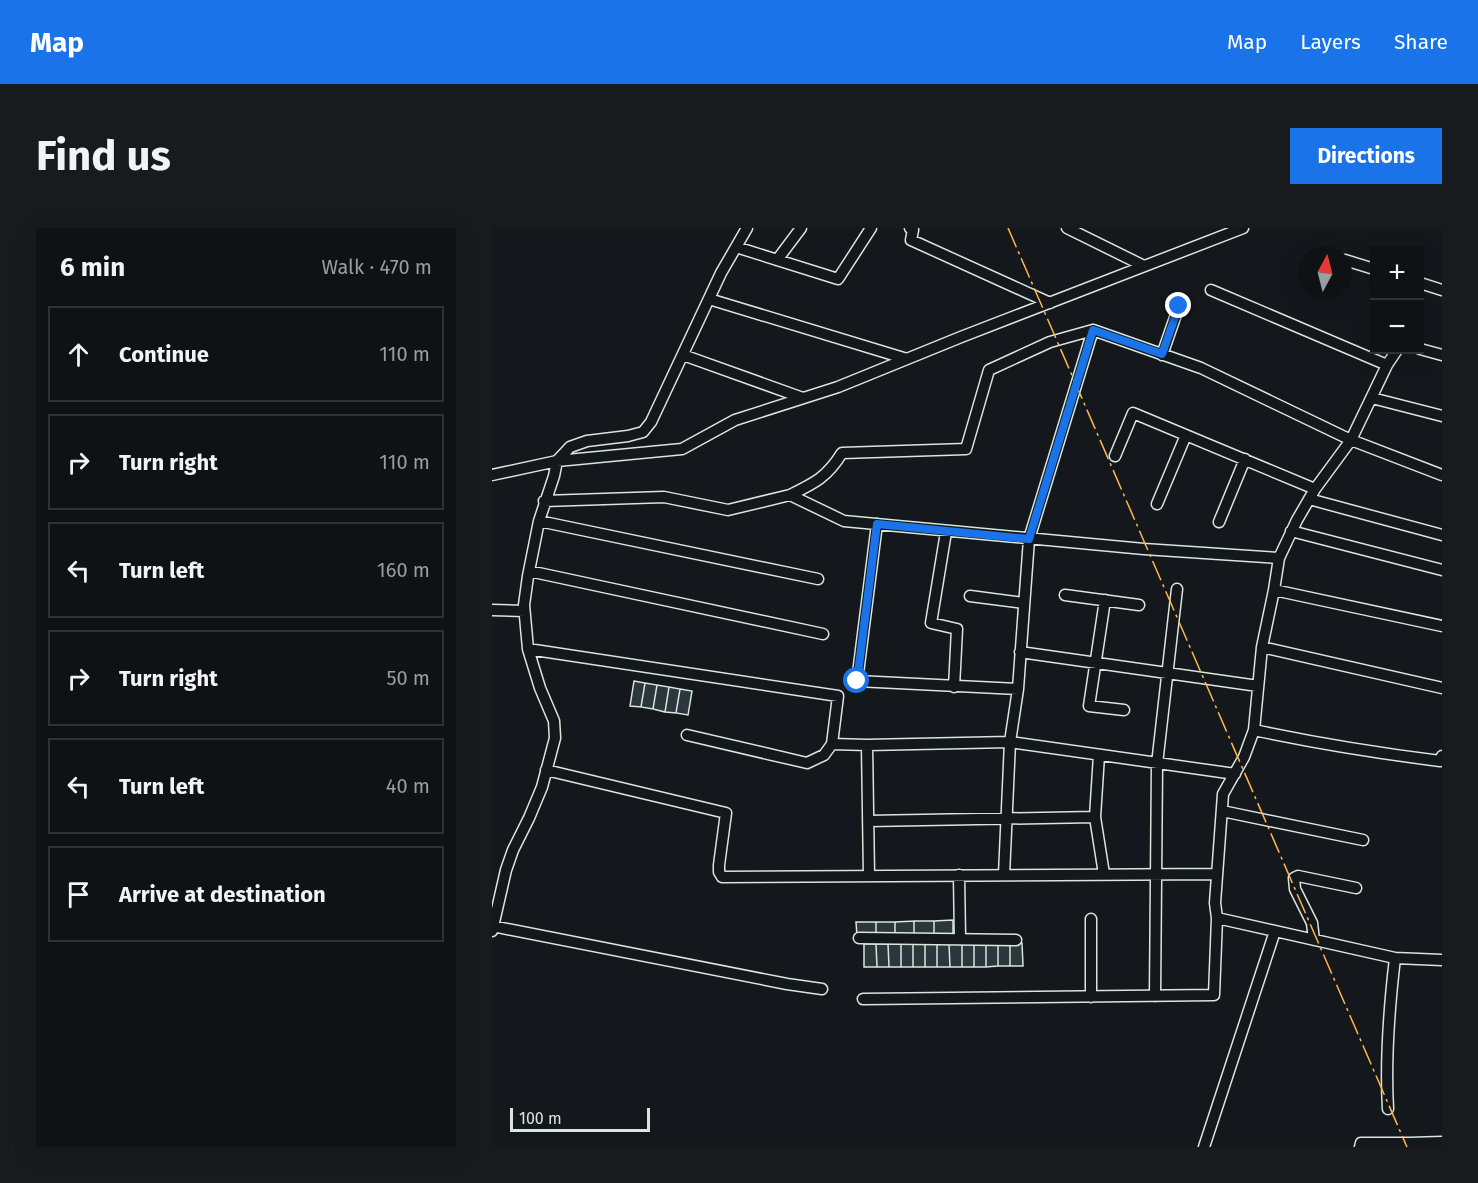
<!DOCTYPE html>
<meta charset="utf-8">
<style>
:root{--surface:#0f1215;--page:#181b1e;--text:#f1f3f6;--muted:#9b9ea0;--line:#2f3234;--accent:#1a73e8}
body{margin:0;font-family:"Fira Sans",sans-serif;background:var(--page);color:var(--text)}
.controls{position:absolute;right:18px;top:18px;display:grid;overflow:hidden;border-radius:0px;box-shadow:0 6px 24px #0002}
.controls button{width:54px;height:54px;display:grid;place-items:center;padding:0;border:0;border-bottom:2px solid var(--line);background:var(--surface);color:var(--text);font:30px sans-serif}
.compass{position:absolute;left:806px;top:18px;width:54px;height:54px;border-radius:50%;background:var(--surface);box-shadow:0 6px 24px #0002;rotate:7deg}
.scale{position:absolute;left:18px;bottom:15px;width:140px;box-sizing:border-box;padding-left:6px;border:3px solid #d8e6dc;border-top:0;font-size:16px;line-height:21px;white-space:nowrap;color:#d8e6dc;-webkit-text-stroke:4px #14181c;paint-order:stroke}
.stop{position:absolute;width:18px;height:18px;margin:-14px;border:4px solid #1a73e8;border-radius:50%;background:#fff}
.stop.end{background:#1a73e8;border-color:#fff;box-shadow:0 2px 6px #0008}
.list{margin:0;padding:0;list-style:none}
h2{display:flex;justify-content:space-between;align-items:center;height:78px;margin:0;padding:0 24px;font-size:26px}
h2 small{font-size:20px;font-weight:400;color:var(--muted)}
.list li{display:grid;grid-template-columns:39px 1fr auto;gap:18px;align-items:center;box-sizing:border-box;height:96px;margin:0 12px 12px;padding:0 12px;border:2px solid var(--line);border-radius:0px}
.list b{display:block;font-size:22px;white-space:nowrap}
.list em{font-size:20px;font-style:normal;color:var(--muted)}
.icon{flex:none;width:33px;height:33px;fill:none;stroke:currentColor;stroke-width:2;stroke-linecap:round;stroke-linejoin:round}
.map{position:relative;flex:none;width:950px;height:919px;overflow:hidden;border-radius:0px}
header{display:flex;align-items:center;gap:36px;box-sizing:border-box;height:84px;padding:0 30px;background:var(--accent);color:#fff}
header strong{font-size:28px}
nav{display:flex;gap:33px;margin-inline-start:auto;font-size:21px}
.intro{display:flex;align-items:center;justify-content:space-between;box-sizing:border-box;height:144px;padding:0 36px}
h1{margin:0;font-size:42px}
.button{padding:15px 27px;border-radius:0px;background:var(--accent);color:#fff;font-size:21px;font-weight:700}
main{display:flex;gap:36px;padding:0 36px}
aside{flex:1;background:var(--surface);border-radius:0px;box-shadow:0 6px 24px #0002}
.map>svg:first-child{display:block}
.building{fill:#2c363c;stroke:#d8e6dc;stroke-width:1.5}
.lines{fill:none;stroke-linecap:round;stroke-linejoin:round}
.minor-casing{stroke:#d8e6dc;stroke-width:13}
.minor{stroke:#14181c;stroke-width:10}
.power{stroke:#ffb74d;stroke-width:1.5;stroke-dasharray:21 4.5 3 4.5;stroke-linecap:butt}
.route{stroke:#1a73e8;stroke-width:8}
</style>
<header>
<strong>Map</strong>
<nav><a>Map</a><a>Layers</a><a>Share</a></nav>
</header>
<div class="intro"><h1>Find us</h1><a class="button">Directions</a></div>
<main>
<aside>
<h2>6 min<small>Walk · 470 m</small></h2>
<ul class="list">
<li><svg class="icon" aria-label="ahead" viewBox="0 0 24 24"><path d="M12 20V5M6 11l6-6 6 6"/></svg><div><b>Continue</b></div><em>110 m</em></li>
<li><svg class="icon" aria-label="right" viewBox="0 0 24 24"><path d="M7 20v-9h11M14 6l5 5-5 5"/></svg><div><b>Turn right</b></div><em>110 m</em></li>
<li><svg class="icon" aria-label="left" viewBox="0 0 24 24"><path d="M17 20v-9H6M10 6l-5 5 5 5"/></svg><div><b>Turn left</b></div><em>160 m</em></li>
<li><svg class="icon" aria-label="right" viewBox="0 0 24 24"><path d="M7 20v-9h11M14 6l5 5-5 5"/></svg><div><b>Turn right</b></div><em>50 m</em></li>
<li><svg class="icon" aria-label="left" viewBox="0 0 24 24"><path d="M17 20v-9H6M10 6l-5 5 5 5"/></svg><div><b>Turn left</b></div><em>40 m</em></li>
<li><svg class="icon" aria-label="arrive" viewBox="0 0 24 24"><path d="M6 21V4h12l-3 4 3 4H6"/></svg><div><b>Arrive at destination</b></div></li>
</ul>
</aside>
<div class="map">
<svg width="950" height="919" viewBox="0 0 950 919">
<rect width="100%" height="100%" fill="#14181c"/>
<path class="building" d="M142,453L153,455L149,479L138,478Z
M153,455L165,457L161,481L149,479Z
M165,457L177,459L173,484L161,481Z
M177,459L188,461L184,485L173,484Z
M188,461L200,463L196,487L184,485Z
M461,692V706H442V693Z
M422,693H442V706L422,707Z
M422,693V707H403V694Z
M364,694H384V708H365Z
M384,694H403V707L384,708Z
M506,715V738L494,739V716Z
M506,715H518V738H506Z
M518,715H530L531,738H518Z
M372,716H384L385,739H372Z
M384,716H396L397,739H385Z
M396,716H409V739H397Z
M409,716H421V739H409Z
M421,716H433V739H421Z
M433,716H445V739H433Z
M445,716H457L458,739H445Z
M457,716H470V739H458Z
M470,716H482V739H470Z
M482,716H494V739H482Z"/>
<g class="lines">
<defs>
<path id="minor" d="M418,0L421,2L419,12L558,75
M575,0L652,38
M244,19L346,51L379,0
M285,32L309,0
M853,32L882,41
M928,55L950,62
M719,62L895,137
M217,71L415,131
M928,121L950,127
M191,127L311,170
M670,127L687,78
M880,170L950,188
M623,228L641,185L823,261
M0,247L65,233L190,221L243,192L346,159L469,109L751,0
M950,247L859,212L823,261L805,292L787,330L782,362L950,398
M298,267C323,255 335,249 350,225L474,221L497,142L558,114L601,102
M817,271L950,307
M52,273L172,269L236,282L298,267L352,293L652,321L787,330
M665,276L694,207
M47,293L326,351
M727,294L753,231
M385,296L365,453L526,461L518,514L512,647
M799,303L950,342
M454,304L439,395L465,401L462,459
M37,343L331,406
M782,362L770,419L762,502L752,529L731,566L723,675L725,690L903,730L950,732
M573,367L647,377
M478,368L532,375
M613,372L597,478L632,482
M0,382L32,383
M770,419L950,460
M36,421L346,468L340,516L375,517L518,514L743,546
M528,424L766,458
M526,461L537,311L601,102L709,140L859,212L895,137L905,122
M762,502C823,515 885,525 948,533L950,528
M195,507L315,535L332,527L340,516
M375,517L377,648
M54,542L234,585L227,637V644L230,649L725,646
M730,583L871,612
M603,589L607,527
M376,593L603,589L612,646
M467,647L468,711
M0,698L295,756L330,761
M0,703L14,642L21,622L37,590L50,559L63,510L62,493L48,460L36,421L32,377L36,348L47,293L62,248L65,233L78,219L95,213L136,208L151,204L159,194L229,45L255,0
M367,710L524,712
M822,712L820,695L803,661L802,650L806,648L864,660
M663,768L665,536L685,361
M599,769V691
M371,771L722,767L725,690
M896,881C893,830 897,781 903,730
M712,919L783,703
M868,919L869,915H918
M920,919L918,915L950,914"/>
</defs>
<use href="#minor" class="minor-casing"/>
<use href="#minor" class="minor"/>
<path class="power" d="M516,0L915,919"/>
</g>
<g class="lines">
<path class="route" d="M365,453L385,296L537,311L601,102L670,126L687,78"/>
</g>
</svg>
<div class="controls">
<button>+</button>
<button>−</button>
</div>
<svg class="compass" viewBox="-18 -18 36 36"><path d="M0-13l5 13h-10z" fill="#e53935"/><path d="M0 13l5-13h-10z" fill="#9b9ea0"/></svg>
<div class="scale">100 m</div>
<div class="stop" style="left:365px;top:453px"></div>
<div class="stop end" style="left:687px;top:78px"></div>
</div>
</main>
